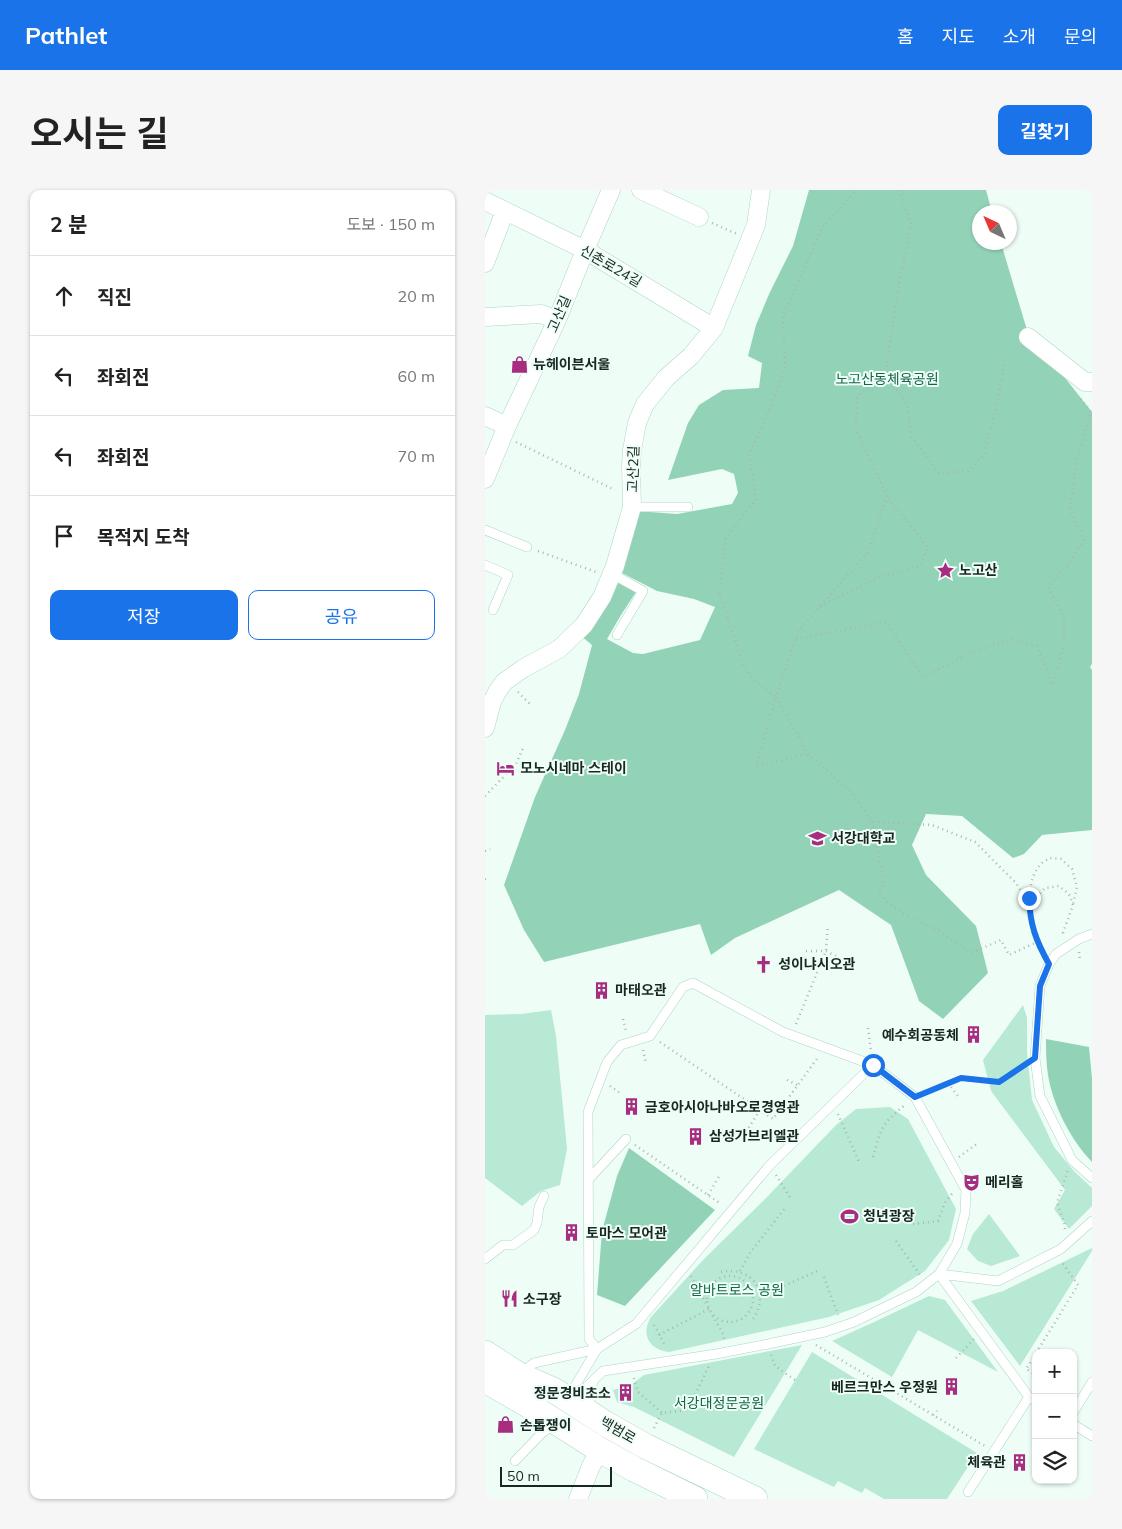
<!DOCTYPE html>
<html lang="ko">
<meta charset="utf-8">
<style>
:root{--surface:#fff;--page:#f6f6f6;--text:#222;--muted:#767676;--line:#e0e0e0;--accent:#1a73e8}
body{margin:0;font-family:Mulish,"Noto Sans KR",sans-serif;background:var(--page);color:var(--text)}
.controls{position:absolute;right:15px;bottom:15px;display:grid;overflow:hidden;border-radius:10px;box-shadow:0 1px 4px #0004}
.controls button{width:45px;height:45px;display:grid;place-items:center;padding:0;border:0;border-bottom:1px solid var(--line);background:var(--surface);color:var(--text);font:25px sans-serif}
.compass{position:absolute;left:487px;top:15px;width:45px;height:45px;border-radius:50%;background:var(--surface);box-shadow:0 1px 4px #0004;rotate:316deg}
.scale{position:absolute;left:15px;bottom:12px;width:112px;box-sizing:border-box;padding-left:5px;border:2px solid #182721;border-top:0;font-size:14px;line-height:18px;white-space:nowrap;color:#182721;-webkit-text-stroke:4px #eefef7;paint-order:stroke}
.stop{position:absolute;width:15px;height:15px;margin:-11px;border:4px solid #1a73e8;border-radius:50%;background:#fff}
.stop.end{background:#1a73e8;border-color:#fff;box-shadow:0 1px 5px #0008}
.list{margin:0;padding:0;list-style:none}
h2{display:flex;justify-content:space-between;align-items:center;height:65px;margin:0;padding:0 20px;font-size:21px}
h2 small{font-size:16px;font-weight:400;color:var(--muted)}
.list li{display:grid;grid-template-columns:32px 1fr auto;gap:15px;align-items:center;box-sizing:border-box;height:80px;padding:0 20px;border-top:1px solid var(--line)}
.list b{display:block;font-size:19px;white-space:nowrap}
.list em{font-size:16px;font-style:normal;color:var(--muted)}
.actions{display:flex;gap:10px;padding:15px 20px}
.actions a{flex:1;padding:11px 0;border:1px solid var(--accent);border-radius:10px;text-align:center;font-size:18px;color:var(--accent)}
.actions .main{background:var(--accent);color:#fff}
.icon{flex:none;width:28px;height:28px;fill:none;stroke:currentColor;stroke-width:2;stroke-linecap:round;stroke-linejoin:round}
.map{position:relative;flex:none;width:607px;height:1309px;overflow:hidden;border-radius:10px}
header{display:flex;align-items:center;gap:30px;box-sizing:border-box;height:70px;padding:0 25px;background:var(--accent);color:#fff}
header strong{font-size:24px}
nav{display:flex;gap:28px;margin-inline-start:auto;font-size:18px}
.intro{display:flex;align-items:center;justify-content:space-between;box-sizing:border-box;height:120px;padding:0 30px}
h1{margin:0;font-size:35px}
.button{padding:12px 22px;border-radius:10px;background:var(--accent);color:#fff;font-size:18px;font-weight:700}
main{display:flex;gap:30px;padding:0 30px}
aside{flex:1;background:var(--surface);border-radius:10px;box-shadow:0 1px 4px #0004}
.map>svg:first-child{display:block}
.green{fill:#b7e9d4}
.forest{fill:#92d3b8}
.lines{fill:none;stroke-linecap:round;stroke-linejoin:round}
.service-casing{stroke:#add5c4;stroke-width:10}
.minor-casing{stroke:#add5c4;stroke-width:19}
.secondary-casing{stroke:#add5c4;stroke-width:26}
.path{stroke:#a8b7b1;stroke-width:2.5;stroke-dasharray:1 4;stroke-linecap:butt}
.service{stroke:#fff;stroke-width:9}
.minor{stroke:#fff;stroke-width:18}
.secondary{stroke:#fff;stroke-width:25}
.route{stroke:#1a73e8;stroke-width:6}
.labels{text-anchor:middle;stroke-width:4;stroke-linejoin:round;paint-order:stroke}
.street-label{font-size:14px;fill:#182721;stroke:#eefef7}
.poi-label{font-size:14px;font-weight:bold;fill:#182721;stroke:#eefef7;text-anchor:start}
.park-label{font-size:14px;fill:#14654c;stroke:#eefef7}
</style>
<header>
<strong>Pathlet</strong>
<nav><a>홈</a><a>지도</a><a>소개</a><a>문의</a></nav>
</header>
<div class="intro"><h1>오시는 길</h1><a class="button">길찾기</a></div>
<main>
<aside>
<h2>2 분<small>도보 · 150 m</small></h2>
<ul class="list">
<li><svg class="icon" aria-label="ahead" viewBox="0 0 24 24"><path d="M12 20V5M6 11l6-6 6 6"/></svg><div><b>직진</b></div><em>20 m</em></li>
<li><svg class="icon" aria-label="left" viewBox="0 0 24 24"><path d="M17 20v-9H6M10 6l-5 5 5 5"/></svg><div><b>좌회전</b></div><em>60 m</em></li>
<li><svg class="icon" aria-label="left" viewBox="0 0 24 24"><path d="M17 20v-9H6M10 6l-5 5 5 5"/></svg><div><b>좌회전</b></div><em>70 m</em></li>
<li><svg class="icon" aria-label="arrive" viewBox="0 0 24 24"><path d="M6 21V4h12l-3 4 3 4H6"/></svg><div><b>목적지 도착</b></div></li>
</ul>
<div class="actions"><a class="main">저장</a><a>공유</a></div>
</aside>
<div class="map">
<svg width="607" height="1309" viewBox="0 0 607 1309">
<rect width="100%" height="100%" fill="#eefef7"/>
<path class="green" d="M538,815L542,828V862L547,910L569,957L589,981L607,998V1016L584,1039L569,1019L580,1000L506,901L498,870Z
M66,820L71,846L82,959L75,995L56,1001L37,1016L0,988V825L36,824Z
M405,917L423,929L471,1019L464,1050L440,1081L394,1110L344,1127L184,1162C165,1160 155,1145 166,1127L218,1070L282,1007L351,935L371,919Z
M504,1024L535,1066L506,1076L493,1071L482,1059L488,1044Z
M607,1058V1061L535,1176L486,1111L518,1101Z
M444,1106L460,1110L513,1182L433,1140L407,1187L347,1151L387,1133Z
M317,1155L249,1267L149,1217L132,1212L128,1200L147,1194L159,1185Z
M327,1162L492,1263L462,1309H399L380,1298L377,1303L353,1291L349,1297L269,1259Z"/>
<path class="forest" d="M324,0H501L507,22H494V52L516,53L542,140L607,222V474L605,477L607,480V640L557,645L539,664L528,668L477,626L441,624L427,655L441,685L491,736L503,783L458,829L434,811L406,735L354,700L250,748L226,765L215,734L59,772L39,740L19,695L50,607L80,540L94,504L107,455L96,446L131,390L151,402L136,425L122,449L148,463L158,464L215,450L230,417L209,409L172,401L133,381L152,321L192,324L247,314L253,303L249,284L237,279L183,290L203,233L214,215L238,200L274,198L277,173L263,166L271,135L285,102L308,56Z
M561,849L604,857L607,888V972C584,948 565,910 562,877C561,868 561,858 561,849Z
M144,958L230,1020L140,1116L112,1105L117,1041L132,986Z"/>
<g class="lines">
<defs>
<path id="service" d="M147,317H203
M0,340L42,357
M0,375L23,385L8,420
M127,384L158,401L132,445
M607,744L594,749L571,764L564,774L555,796L550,868L555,906L587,970L607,988
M103,990L141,949
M0,1069L18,1055H28L49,1040L52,1033L54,1017L59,1006
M37,1182L49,1173L112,1159L151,1134L285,975L388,875L430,907L481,1000L480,1023L472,1054L454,1084L431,1102L369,1132L340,1142L283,1154L231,1164L118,1181L88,1210
M86,1208V1203L112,1159L104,1149L103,922L122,872L136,855L165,846L198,797L208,793L298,842L388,875
M551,1211L544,1207L454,1084L513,1091L576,1059L607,1031
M108,1219L104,1210L108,1191
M588,1223L607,1192
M588,1234L607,1246
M30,1271L56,1244L69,1234
M483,1302L544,1207"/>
<path id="minor" d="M156,0L214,27
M0,11L100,60L229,138
M0,73L20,21
M0,127L56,124L72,130
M543,147L600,192H607
M0,226L22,236
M0,289L22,236L72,130L100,60L126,0
M0,538L7,512L12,502L19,492L39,478L74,459L99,435L117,407L130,376L147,317L146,276L147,260L152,233L160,214L181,188L206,166L229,138L271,35L276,0
M93,1309L106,1276L115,1260"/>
<path id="secondary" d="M0,1163L34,1185L70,1201L121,1234L160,1256L270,1309
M0,1190L57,1223L115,1260L149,1279L210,1309"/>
</defs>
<use href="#service" class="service-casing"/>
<use href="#minor" class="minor-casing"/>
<use href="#secondary" class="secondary-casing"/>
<path class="path" d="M414,0L426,34L414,94L400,184L372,207L371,239L402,306L383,362L314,440L291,507L323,564L367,603L387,632L447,635L490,652L531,693L545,716
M227,33L252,44
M400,184L422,214L426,245L454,284L483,281L499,265L512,214L519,174
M31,252L130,300
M53,361L111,382
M234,403L259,477L271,492L291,507L271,576L323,564
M234,404L241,347L271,310L264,264L279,233L300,179L298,126L337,38L371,0
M335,416L397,386L435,376L443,358L402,306
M311,449L401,432L438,487L486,463L528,449L552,456L568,495L579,453V427L563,397L583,375L599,350L585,320L591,273L606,222L595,208
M33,502L46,515
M0,606L31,574L39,556
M387,632L399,692L394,704L415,722L456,742L486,763L516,750L524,765L552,752
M0,661L5,659
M0,689L2,690
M544,715C544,702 546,685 555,675C557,672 562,670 565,668L576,669L587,679L592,697L588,714
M321,761H341L356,769
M594,762L595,770
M558,763L552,752L545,724L549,709L560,698L574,696L584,704L588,715L578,743L579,745
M169,793L176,807
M138,829L141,841
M311,834L341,761L343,735
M383,838L386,861
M175,852L288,929L334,866
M158,860L161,873
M302,890L312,895
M463,893L475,909
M125,896L135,903
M440,903L476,888L514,892L540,875
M353,924L375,974
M261,942L275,920
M150,955L236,1014
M388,967C396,939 396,934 420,915
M474,967L493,953
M291,985L306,1009
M223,1005L235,985
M428,1034L453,1031L459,1014L469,1001
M580,1039L579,1032L572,1013L583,980
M411,1051L435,1085
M255,1081L265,1063L300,1018
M236,1082C267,1076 286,1102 268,1129
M222 1109a23 23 0 1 1 46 0a23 23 0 1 1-46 0Z
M206,1086L239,1146L238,1152
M339,1087L353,1125
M275,1102L292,1099L332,1081
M169,1135L180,1155
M174,1145L224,1119
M331,1155L500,1256
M551,1163L593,1095L576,1071
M551,1164L541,1179L551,1185
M286,1165L290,1176L310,1190
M471,1168L489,1149
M149,1188L153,1202L177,1223
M448,1225L452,1221
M169,1238L177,1223L203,1220L224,1176"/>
<use href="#service" class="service"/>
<use href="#minor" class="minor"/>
<use href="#secondary" class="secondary"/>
</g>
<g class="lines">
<path class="route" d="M388,875L430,907L476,888L514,892L550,868L555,796L564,774C551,751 545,735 544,708"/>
</g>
<defs>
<symbol id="shop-bare" viewBox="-9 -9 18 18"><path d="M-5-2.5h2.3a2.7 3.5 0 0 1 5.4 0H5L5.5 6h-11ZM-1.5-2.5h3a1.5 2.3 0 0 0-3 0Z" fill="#a72d81" stroke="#eefef7" stroke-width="2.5" paint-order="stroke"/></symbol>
<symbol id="sight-bare" viewBox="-9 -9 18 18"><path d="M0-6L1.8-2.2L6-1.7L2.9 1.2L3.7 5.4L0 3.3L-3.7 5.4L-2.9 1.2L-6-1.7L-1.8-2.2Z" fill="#a72d81" stroke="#eefef7" stroke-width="2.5" paint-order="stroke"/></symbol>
<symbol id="hotel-bare" viewBox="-9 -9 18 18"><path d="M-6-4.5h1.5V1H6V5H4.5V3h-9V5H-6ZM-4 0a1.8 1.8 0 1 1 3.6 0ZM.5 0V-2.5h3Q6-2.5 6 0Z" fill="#a72d81" stroke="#eefef7" stroke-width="2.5" paint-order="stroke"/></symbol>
<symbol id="university-bare" viewBox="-9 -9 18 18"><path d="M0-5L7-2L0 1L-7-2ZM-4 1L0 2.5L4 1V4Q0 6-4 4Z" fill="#a72d81" stroke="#eefef7" stroke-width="2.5" paint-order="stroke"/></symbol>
<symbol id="church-bare" viewBox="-9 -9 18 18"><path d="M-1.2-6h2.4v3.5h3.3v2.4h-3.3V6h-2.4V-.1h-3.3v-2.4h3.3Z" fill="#a72d81" stroke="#eefef7" stroke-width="2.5" paint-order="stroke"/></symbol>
<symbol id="building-bare" viewBox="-9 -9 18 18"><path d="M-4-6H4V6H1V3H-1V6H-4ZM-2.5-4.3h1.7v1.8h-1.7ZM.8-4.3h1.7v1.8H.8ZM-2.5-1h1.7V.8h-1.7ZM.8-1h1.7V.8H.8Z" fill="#a72d81" stroke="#eefef7" stroke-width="2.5" paint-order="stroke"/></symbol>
<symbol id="theatre-bare" viewBox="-9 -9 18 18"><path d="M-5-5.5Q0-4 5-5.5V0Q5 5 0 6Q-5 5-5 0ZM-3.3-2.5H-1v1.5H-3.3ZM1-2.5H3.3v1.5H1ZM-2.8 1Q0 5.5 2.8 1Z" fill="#a72d81" stroke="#eefef7" stroke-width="2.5" paint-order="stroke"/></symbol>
<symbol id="stadium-bare" viewBox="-9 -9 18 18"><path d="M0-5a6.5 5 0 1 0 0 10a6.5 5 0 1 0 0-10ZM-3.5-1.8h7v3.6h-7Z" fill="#a72d81" stroke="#eefef7" stroke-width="2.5" paint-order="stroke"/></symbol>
<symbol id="restaurant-bare" viewBox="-9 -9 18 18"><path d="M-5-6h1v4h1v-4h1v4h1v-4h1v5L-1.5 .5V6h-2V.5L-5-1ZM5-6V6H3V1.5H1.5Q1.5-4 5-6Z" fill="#a72d81" stroke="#eefef7" stroke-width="2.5" paint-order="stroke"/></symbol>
</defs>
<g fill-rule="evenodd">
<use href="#shop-bare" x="22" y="162" width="25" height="25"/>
<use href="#sight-bare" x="448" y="368" width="25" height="25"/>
<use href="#hotel-bare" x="8" y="566" width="25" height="25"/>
<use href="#university-bare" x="320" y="636" width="25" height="25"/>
<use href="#church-bare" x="266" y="762" width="25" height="25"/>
<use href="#building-bare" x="104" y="788" width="25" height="25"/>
<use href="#building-bare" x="476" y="832" width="25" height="25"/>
<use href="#building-bare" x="134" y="904" width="25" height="25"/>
<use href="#building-bare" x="198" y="934" width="25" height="25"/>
<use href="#theatre-bare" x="474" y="980" width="25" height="25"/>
<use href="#stadium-bare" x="352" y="1014" width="25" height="25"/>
<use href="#building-bare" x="74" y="1030" width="25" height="25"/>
<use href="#restaurant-bare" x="12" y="1096" width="25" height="25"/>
<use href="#building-bare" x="454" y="1184" width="25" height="25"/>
<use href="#building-bare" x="128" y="1190" width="25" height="25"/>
<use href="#shop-bare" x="8" y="1222" width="25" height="25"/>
<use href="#building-bare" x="522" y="1260" width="25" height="25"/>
</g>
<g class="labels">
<g class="street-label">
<text transform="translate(126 76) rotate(30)" y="5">신촌로24길</text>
<text transform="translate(74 124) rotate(-67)" y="5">고산길</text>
<text transform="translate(148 279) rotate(-88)" y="5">고산2길</text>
<text transform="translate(133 1240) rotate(30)" y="5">백범로</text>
</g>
<g class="poi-label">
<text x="48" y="179">뉴헤이븐서울</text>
<text x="474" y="385">노고산</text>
<text x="35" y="583">모노시네마 스테이</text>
<text x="346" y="653">서강대학교</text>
<text x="293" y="779">성이냐시오관</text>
<text x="130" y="805">마태오관</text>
<text x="474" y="850" text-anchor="end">예수회공동체</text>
<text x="160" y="922">금호아시아나바오로경영관</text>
<text x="224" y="951">삼성가브리엘관</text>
<text x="500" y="997">메리홀</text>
<text x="378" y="1031">청년광장</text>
<text x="101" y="1048">토마스 모어관</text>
<text x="38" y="1114">소구장</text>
<text x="453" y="1202" text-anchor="end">베르크만스 우정원</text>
<text x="126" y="1208" text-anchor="end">정문경비초소</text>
<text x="35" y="1240">손톱쟁이</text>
<text x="521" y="1277" text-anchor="end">체육관</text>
</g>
<g class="park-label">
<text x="402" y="194">노고산동체육공원</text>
<text x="252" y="1105">알바트로스 공원</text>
<text x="234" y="1218">서강대정문공원</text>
</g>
</g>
</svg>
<div class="controls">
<button>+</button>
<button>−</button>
<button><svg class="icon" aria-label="layers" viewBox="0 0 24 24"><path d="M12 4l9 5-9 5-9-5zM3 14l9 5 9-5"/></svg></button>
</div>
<svg class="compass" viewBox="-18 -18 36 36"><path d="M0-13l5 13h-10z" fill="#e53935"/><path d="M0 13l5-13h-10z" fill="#767676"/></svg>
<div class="scale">50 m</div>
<div class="stop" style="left:388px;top:875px"></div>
<div class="stop end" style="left:544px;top:708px"></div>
</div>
</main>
